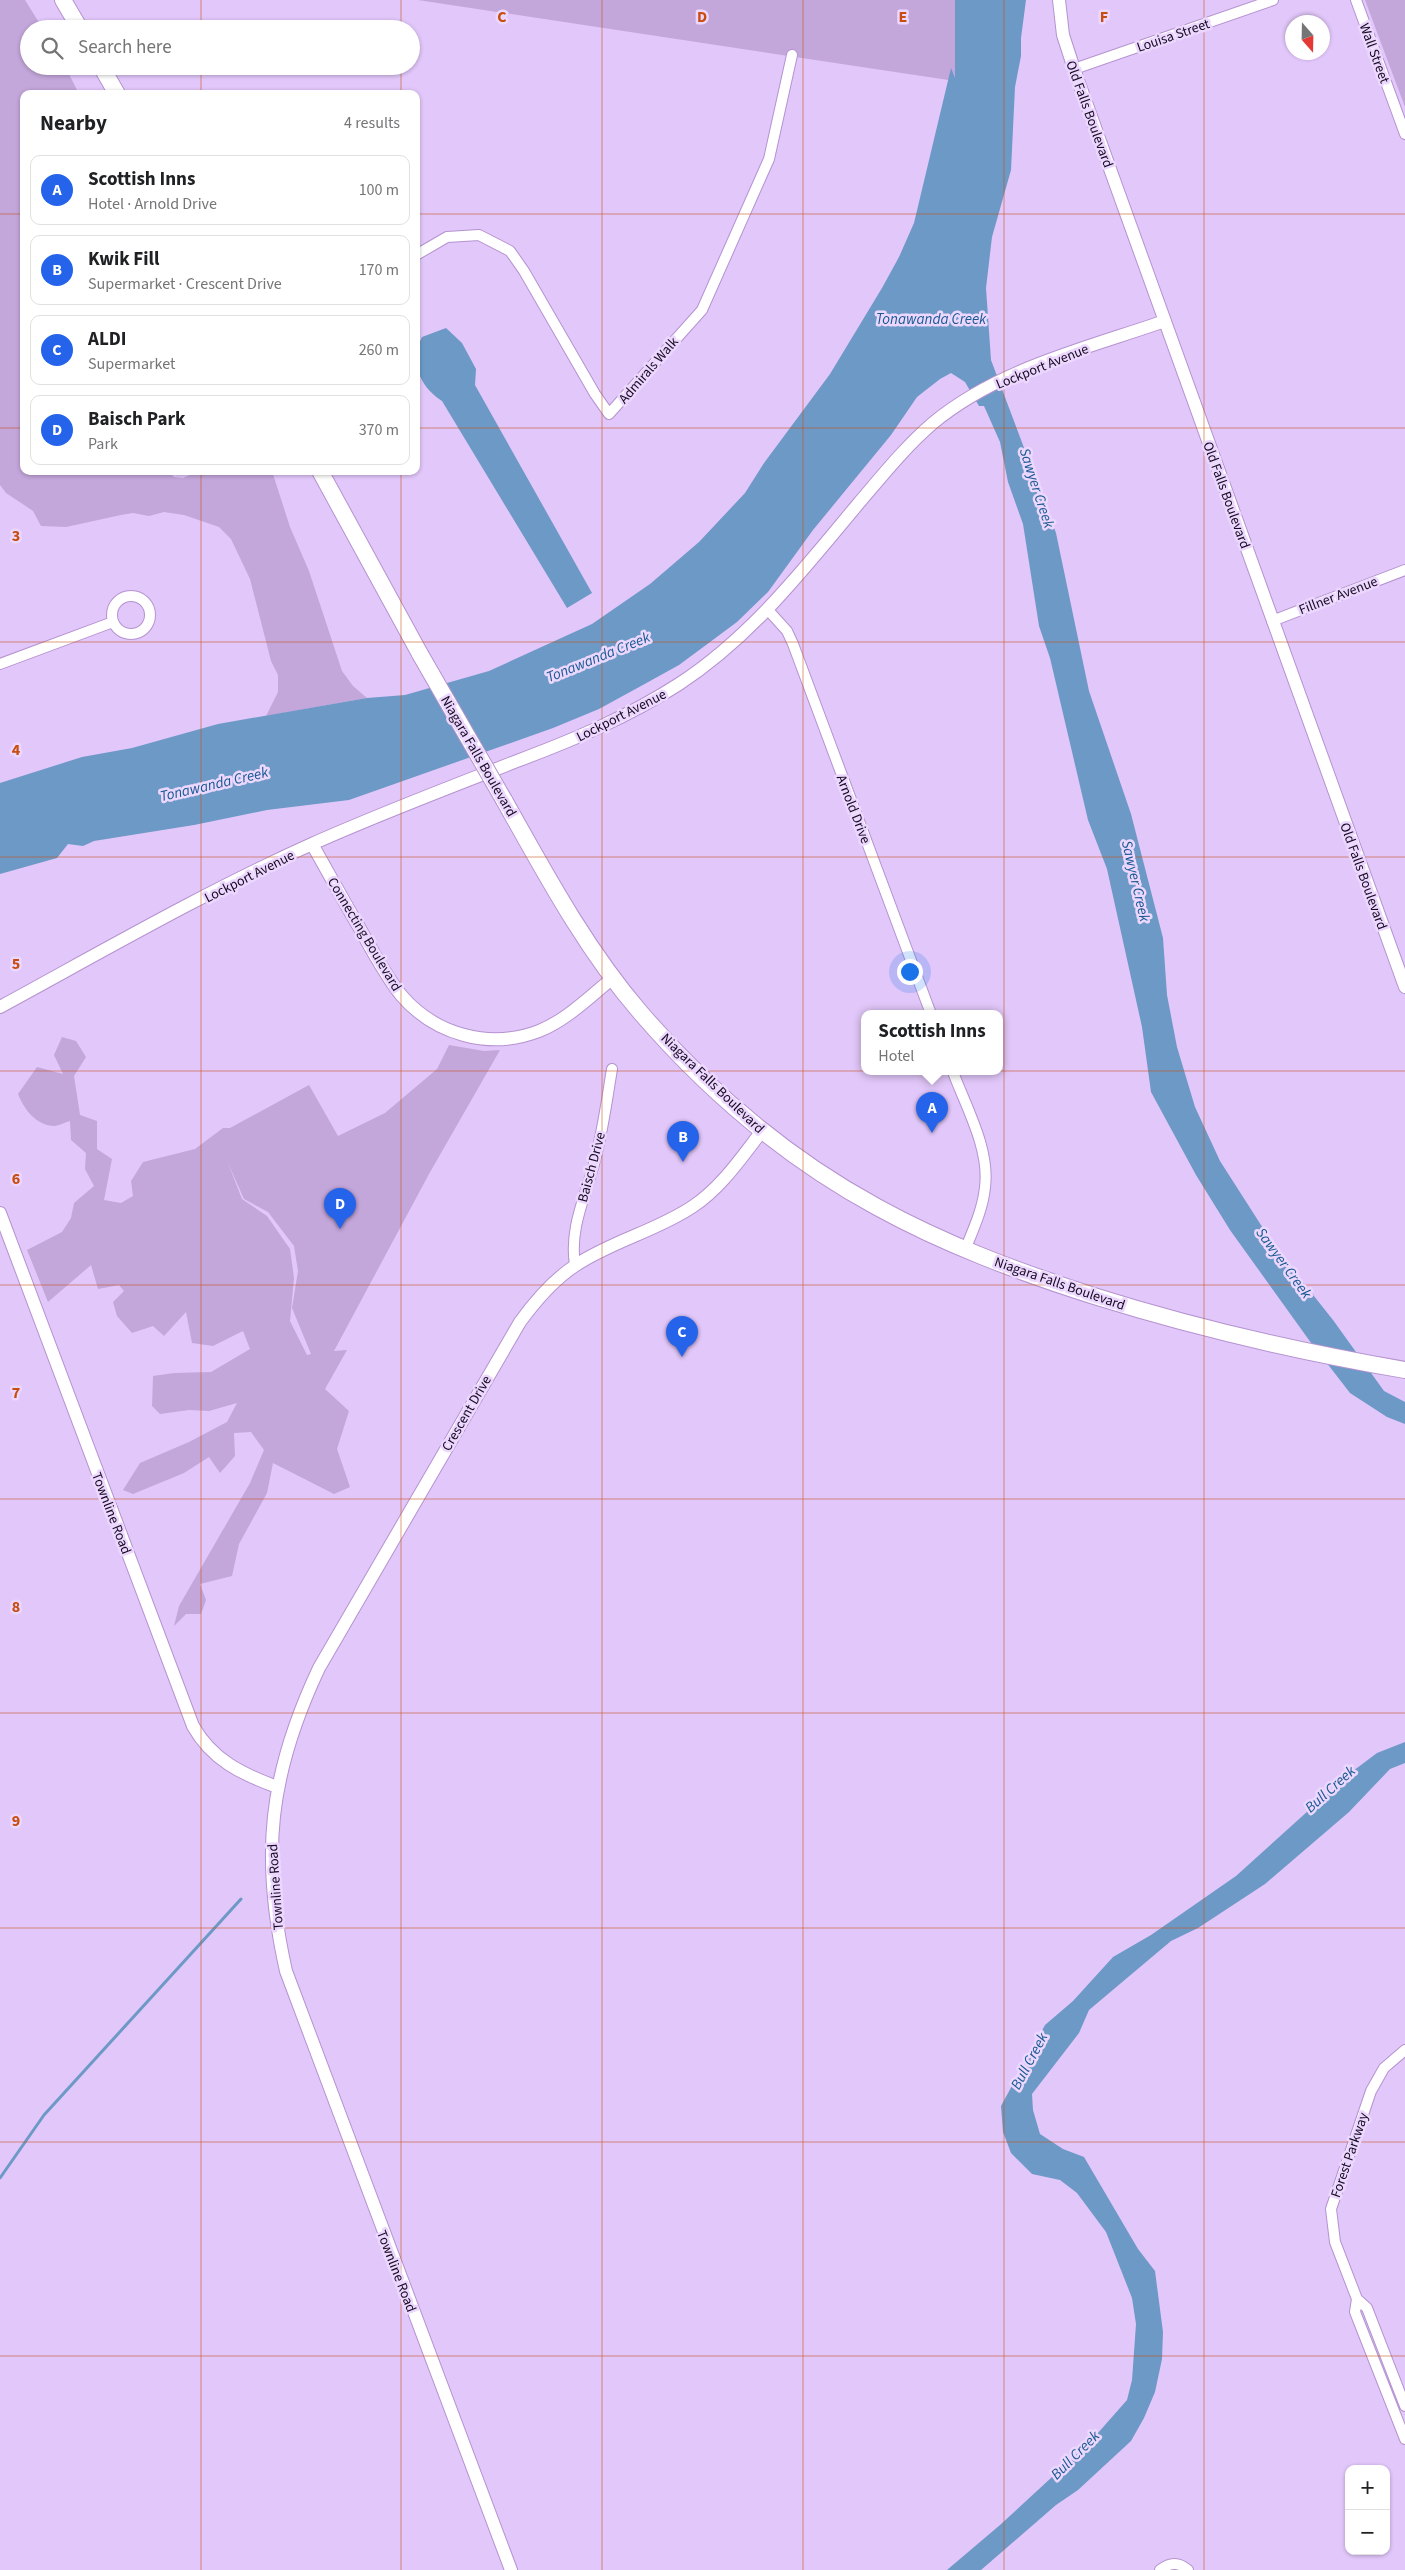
<!DOCTYPE html>
<meta charset="utf-8">
<style>
:root{--surface:#fff;--page:#f6f6f6;--text:#202124;--muted:#757577;--line:#e0e0e0;--accent:#2563eb}
body{margin:0;font-family:"Source Sans 3",sans-serif;background:var(--page);color:var(--text)}
.controls{position:absolute;right:15px;bottom:15px;display:grid;overflow:hidden;border-radius:10px;box-shadow:0 1px 4px #0004}
.controls button{width:45px;height:45px;display:grid;place-items:center;padding:0;border:0;border-bottom:1px solid var(--line);background:var(--surface);color:var(--text);font:25px sans-serif}
.compass{position:absolute;left:1285px;top:15px;width:45px;height:45px;border-radius:50%;background:var(--surface);box-shadow:0 1px 4px #0004;rotate:160deg}
.you{position:absolute;left:909px;top:971px;width:18px;height:18px;margin:-12px;border:4px solid #fff;border-radius:50%;background:#1a73e8;box-shadow:0 0 0 8px #1a73e833}
.badge{display:grid;place-items:center;width:32px;height:32px;border-radius:50%;background:var(--accent);color:#fff;font-size:16px;font-weight:700}
.pin{position:absolute;translate:-50% -41px;filter:drop-shadow(0 1px 2px #0008)}
.pin::after{content:'';position:absolute;top:26px;width:18px;height:15px;background:inherit;clip-path:polygon(0 0,100% 0,50% 100%)}
.popup{position:absolute;left:861px;top:1010px;width:142px;height:65px;box-sizing:border-box;display:grid;place-content:center;border-radius:10px;background:var(--surface);filter:drop-shadow(0 1px 4px #0005);font-size:16px;white-space:nowrap;color:var(--muted)}
.popup b{font-size:19px;color:var(--text)}
.popup::after{content:'';position:absolute;left:50%;top:100%;margin-left:-10px;border:10px solid transparent;border-top-color:var(--surface)}
.list{margin:0;padding:0;list-style:none}
h2{display:flex;justify-content:space-between;align-items:center;height:65px;margin:0;padding:0 20px;font-size:21px}
h2 small{font-size:16px;font-weight:400;color:var(--muted)}
.list li{display:grid;grid-template-columns:32px 1fr auto;gap:15px;align-items:center;box-sizing:border-box;height:70px;margin:0 10px 10px;padding:0 10px;border:1px solid var(--line);border-radius:10px}
.list b{display:block;font-size:19px;white-space:nowrap}
.list p{margin:0;font-size:16px;white-space:nowrap;color:var(--muted)}
.list em{font-size:16px;font-style:normal;color:var(--muted)}
.icon{flex:none;width:28px;height:28px;fill:none;stroke:currentColor;stroke-width:2;stroke-linecap:round;stroke-linejoin:round}
.map{position:relative;flex:none;width:1405px;height:2570px;overflow:hidden}
.search{position:absolute;background:var(--surface);box-shadow:0 1px 4px #0004;left:20px;top:20px;width:400px;height:55px;display:flex;align-items:center;gap:12px;box-sizing:border-box;padding:0 18px;border-radius:28px;color:var(--muted);font-size:19px}
.panel{position:absolute;background:var(--surface);box-shadow:0 1px 4px #0004;left:20px;top:90px;width:400px;height:385px;border-radius:10px}
.map>svg:first-child{display:block}
.green{fill:#c3a6da;fill-rule:evenodd}
.water{fill:#6d99c6}
.lines{fill:none;stroke-linecap:round;stroke-linejoin:round}
.stream{stroke:#6d99c6;stroke-width:3}
.minor-casing{stroke:#b593d0;stroke-width:12}
.tertiary-casing{stroke:#b593d0;stroke-width:14}
.primary-casing{stroke:#b593d0;stroke-width:18}
.minor{stroke:#fff;stroke-width:10}
.tertiary{stroke:#fff;stroke-width:12}
.primary{stroke:#fff;stroke-width:16}
.primary-bridge-casing{stroke:#b593d0;stroke-width:18;stroke-linecap:butt}
.primary-bridge{stroke:#fff;stroke-width:16}
.grid{fill:none;stroke:#c84d0f;stroke-width:1;stroke-opacity:0.55}
.labels{text-anchor:middle;stroke-width:5;stroke-linejoin:round;paint-order:stroke}
.street-label{font-size:14px;fill:#16091f;stroke:#ecd7fe}
.water-label{font-size:15px;font-style:italic;fill:#175992;stroke:#ecd7fe}
.grid-label{font-size:16px;text-anchor:middle;font-weight:bold;fill:#c84d0f;stroke:#ecd7fe;stroke-width:5;stroke-linejoin:round;paint-order:stroke}
</style>
<div class="map">
<svg width="1405" height="2570" viewBox="0 0 1405 2570">
<rect width="100%" height="100%" fill="#e2c7fa"/>
<path class="green" d="M0,0H25L43,29H29V66H65L79,94H24V471H168L174,477L183,478L199,471H272L290,527L309,571L342,671L353,686L367,698L266,716L278,692V675L271,661L250,579L231,539L219,527L184,515L164,512L149,516L133,513L121,515L66,527L41,526L33,511L6,493L0,485Z
M418,0H955V81Z
M1365,0H1405V107Z
M62,1037L76,1041L86,1057L74,1076L80,1115L97,1121V1149L112,1159L104,1200L121,1203L133,1196L131,1181L143,1162L195,1149L223,1128H230L309,1085L338,1136L385,1113L437,1069L449,1045L484,1051L500,1050L429,1174L334,1351L347,1350L325,1389L349,1411L337,1449L350,1487L334,1494L273,1463L267,1493L239,1544L232,1576L200,1584L206,1600L201,1614H186L174,1626L179,1606L250,1483L264,1450L251,1432L234,1433L235,1456L220,1473L209,1457L184,1473L133,1494L123,1490L140,1463L189,1442L227,1422L237,1403L209,1411L189,1410L160,1414L152,1406L153,1376L174,1373L211,1372L250,1349L243,1331L213,1346L192,1343L186,1312L164,1336L153,1326L132,1333L117,1316L113,1302L124,1291L119,1285L98,1289L91,1265L48,1302L27,1250L62,1232L71,1218L74,1203L94,1186L85,1169L86,1153L71,1140L70,1121C66,1122 60,1125 55,1126C36,1126 24,1109 18,1094L37,1067L63,1074L54,1055ZM228,1163L244,1199L268,1212L294,1246L298,1271L292,1308L311,1354L307,1355L290,1321L294,1278L290,1249L267,1216L242,1199Z"/>
<path class="water" d="M955,0H1026L1021,38V56L1015,87L1011,170L992,237L986,288L991,360L1056,533L1089,691L1131,814L1163,938L1167,995L1177,1047L1195,1107L1220,1161L1275,1247L1333,1320L1384,1391L1405,1402V1424L1387,1417L1350,1393L1309,1340L1230,1230L1196,1175L1151,1092L1142,1027L1107,869L1088,820L1050,658L1039,626L1023,524L1008,482L1000,442L984,406H979L965,382L951,373L940,379L917,397L891,435L813,530L768,592L737,622L706,645L679,665L641,686L599,709L553,728L349,800L267,810L194,825L94,841L83,846L68,844L57,858L0,874V783L82,757L132,748L218,724L367,698L405,695L489,671L592,624L650,584L699,542L745,493L764,463L830,374L882,288L899,257L914,223L951,68L955,78Z
M446,328L462,343L476,369L475,385L592,593L567,608L442,401C420,387 409,362 422,337Z
M1405,1742V1763L1390,1769L1349,1812L1265,1884L1198,1928L1171,1941L1089,2010L1079,2033L1032,2094L1033,2110L1040,2134L1063,2149L1084,2157L1138,2249L1155,2271L1163,2332L1162,2359L1155,2392L1144,2418L1131,2441L1078,2490L1056,2505L981,2570H947L1000,2525L1090,2442L1127,2400L1132,2380L1136,2324L1132,2298L1106,2232L1077,2193L1060,2180L1032,2174L1011,2153L1003,2132L1001,2106L1045,2025L1073,2001L1113,1957L1151,1935L1236,1876L1349,1774L1377,1753Z"/>
<g class="lines">
<path class="stream" d="M0,2178L44,2115L241,1899"/>
<defs>
<path id="minor" d="M1356,0L1405,134
M1074,69L1273,0
M416,255L447,237L479,235L510,251L524,271L595,394L609,414L702,310L769,159L792,55
M112 615a19 19 0 1 1 38 0a19 19 0 1 1-38 0Z
M768,610L787,631L793,644L931,1014
M1272,621L1405,570
M0,664L113,622
M953,1072C966,1107 990,1149 985,1187C983,1209 973,1230 965,1250
M575,1265C569,1227 586,1196 595,1160C603,1130 607,1099 612,1069
M1405,2050L1384,2068L1371,2091L1331,2209L1335,2242L1357,2299L1355,2312L1405,2439
M1357,2299L1367,2308L1405,2406
M1160,2570C1170,2562 1179,2562 1188,2570"/>
<path id="tertiary" d="M1059,0L1063,35L1074,69L1405,987
M312,844C328,872 343,900 359,927C372,950 385,975 401,995C435,1035 490,1050 539,1031C567,1020 590,996 613,978
M0,1007C103,951 205,892 312,844C379,814 448,788 517,761C573,740 628,717 679,684C751,637 803,570 858,504C882,476 905,447 933,423C998,369 1087,348 1165,321
M0,1213L193,1726C212,1760 242,1774 277,1787
M511,2570L286,1971C260,1856 269,1774 319,1668L520,1322C536,1300 553,1280 576,1265C612,1241 656,1231 692,1207C721,1188 741,1158 762,1131"/>
<path id="primary" d="M63,0L80,29
M101,66L117,94
M320,471L420,654
M504,800C545,873 585,948 640,1012C707,1090 787,1158 877,1207C946,1245 1019,1272 1094,1296C1196,1328 1300,1352 1405,1370"/>
</defs>
<use href="#minor" class="minor-casing"/>
<use href="#tertiary" class="tertiary-casing"/>
<use href="#primary" class="primary-casing"/>
<use href="#minor" class="minor"/>
<use href="#tertiary" class="tertiary"/>
<use href="#primary" class="primary"/>
<defs>
<path id="primary-bridge" d="M420,654L504,800"/>
</defs>
<use href="#primary-bridge" class="primary-bridge-casing"/>
<use href="#primary-bridge" class="primary-bridge"/>
</g>
<path class="grid" d="M201,0V29M401,0V29M602,0V2570M803,0V2570M1004,0V2570M1204,0V2570M201,66V94M401,66V94M0,214H24M416,214H1405M0,428H24M416,428H1405M201,471V2570M401,471V2570M0,642H1405M0,857H1405M0,1071H1405M0,1285H1405M0,1499H1405M0,1713H1405M0,1928H1405M0,2142H1405M0,2356H1405"/>
<g class="labels">
<g class="street-label">
<text transform="translate(1173 35) rotate(-19)" y="5">Louisa Street</text>
<text transform="translate(1375 53) rotate(70)" y="5">Wall Street</text>
<text transform="translate(1090 114) rotate(70)" y="5">Old Falls Boulevard</text>
<text transform="translate(1042 366) rotate(-22)" y="5">Lockport Avenue</text>
<text transform="translate(648 370) rotate(-49)" y="5">Admirals Walk</text>
<text transform="translate(1227 495) rotate(70)" y="5">Old Falls Boulevard</text>
<text transform="translate(1338 595) rotate(-21)" y="5">Fillner Avenue</text>
<text transform="translate(621 715) rotate(-27)" y="5">Lockport Avenue</text>
<text transform="translate(479 756) rotate(60)" y="5">Niagara Falls Boulevard</text>
<text transform="translate(854 809) rotate(69)" y="5">Arnold Drive</text>
<text transform="translate(249 876) rotate(-27)" y="5">Lockport Avenue</text>
<text transform="translate(1364 876) rotate(70)" y="5">Old Falls Boulevard</text>
<text transform="translate(365 934) rotate(59)" y="5">Connecting Boulevard</text>
<text transform="translate(713 1083) rotate(44)" y="5">Niagara Falls Boulevard</text>
<text transform="translate(591 1167) rotate(-75)" y="5">Baisch Drive</text>
<text transform="translate(1060 1283) rotate(19)" y="5">Niagara Falls Boulevard</text>
<text transform="translate(466 1413) rotate(-60)" y="5">Crescent Drive</text>
<text transform="translate(112 1513) rotate(69)" y="5">Townline Road</text>
<text transform="translate(275 1887) rotate(-94)" y="5">Townline Road</text>
<text transform="translate(1349 2155) rotate(-71)" y="5">Forest Parkway</text>
<text transform="translate(397 2271) rotate(69)" y="5">Townline Road</text>
</g>
<g class="water-label">
<text x="931" y="324">Tonawanda Creek</text>
<text transform="translate(1037 488) rotate(72)" y="5">Sawyer Creek</text>
<text transform="translate(598 657) rotate(-22)" y="5">Tonawanda Creek</text>
<text transform="translate(214 784) rotate(-13)" y="5">Tonawanda Creek</text>
<text transform="translate(1136 881) rotate(77)" y="5">Sawyer Creek</text>
<text transform="translate(1284 1263) rotate(54)" y="5">Sawyer Creek</text>
<text transform="translate(1330 1789) rotate(-42)" y="5">Bull Creek</text>
<text transform="translate(1029 2061) rotate(-62)" y="5">Bull Creek</text>
<text transform="translate(1075 2455) rotate(-45)" y="5">Bull Creek</text>
</g>
</g>
<g class="grid-label">
<text x="502" y="22">C</text>
<text x="702" y="22">D</text>
<text x="903" y="22">E</text>
<text x="1104" y="22">F</text>
<text x="16" y="541">3</text>
<text x="16" y="755">4</text>
<text x="16" y="969">5</text>
<text x="16" y="1184">6</text>
<text x="16" y="1398">7</text>
<text x="16" y="1612">8</text>
<text x="16" y="1826">9</text>
</g>
</svg>
<div class="controls">
<button>+</button>
<button>−</button>
</div>
<svg class="compass" viewBox="-18 -18 36 36"><path d="M0-13l5 13h-10z" fill="#e53935"/><path d="M0 13l5-13h-10z" fill="#757577"/></svg>
<div class="you"></div>
<div class="pin badge" style="left:932px;top:1133px">A</div>
<div class="popup"><b>Scottish Inns</b>Hotel</div>
<div class="pin badge" style="left:683px;top:1162px">B</div>
<div class="pin badge" style="left:682px;top:1357px">C</div>
<div class="pin badge" style="left:340px;top:1229px">D</div>
<div class="search"><svg class="icon" aria-label="search" viewBox="0 0 24 24"><circle cx="10" cy="10" r="6"/><path d="M15 15l6 6"/></svg>Search here</div>
<section class="panel">
<h2>Nearby<small>4 results</small></h2>
<ul class="list">
<li><span class="badge">A</span><div><b>Scottish Inns</b><p>Hotel · Arnold Drive</p></div><em>100 m</em></li>
<li><span class="badge">B</span><div><b>Kwik Fill</b><p>Supermarket · Crescent Drive</p></div><em>170 m</em></li>
<li><span class="badge">C</span><div><b>ALDI</b><p>Supermarket</p></div><em>260 m</em></li>
<li><span class="badge">D</span><div><b>Baisch Park</b><p>Park</p></div><em>370 m</em></li>
</ul>
</section>
</div>
